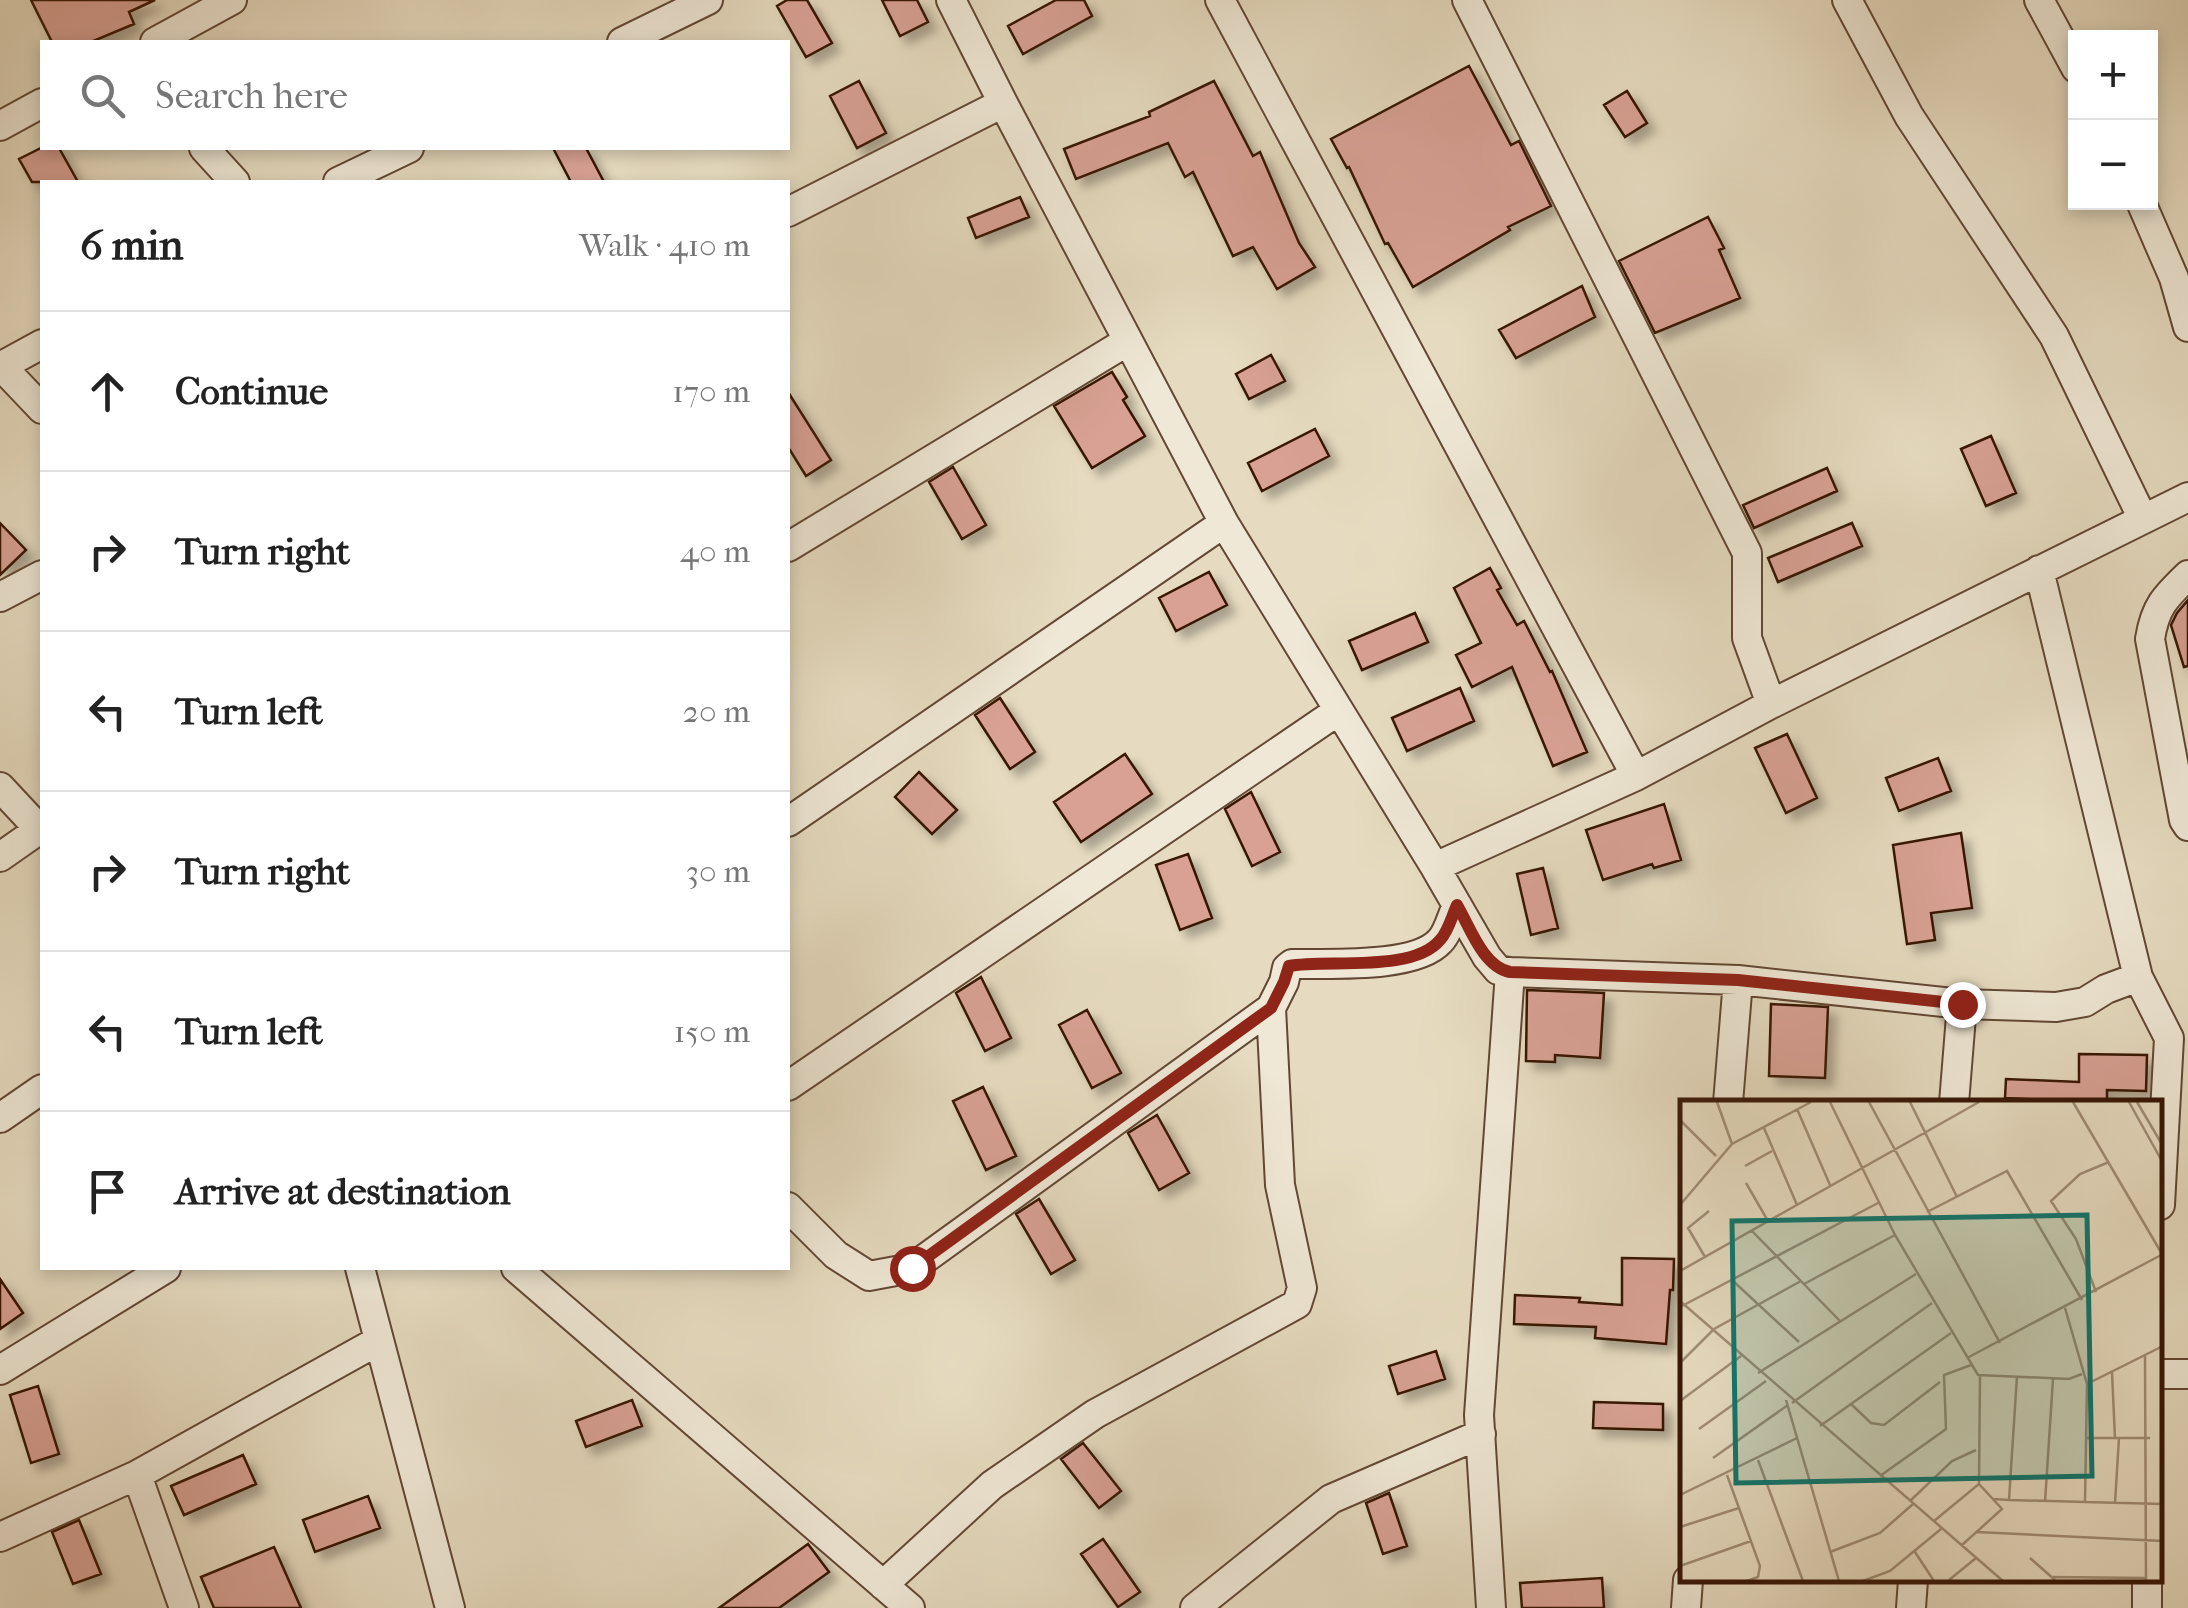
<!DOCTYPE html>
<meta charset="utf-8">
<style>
:root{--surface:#fff;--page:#f6f6f6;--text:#222;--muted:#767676;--line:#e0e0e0}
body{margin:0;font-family:"IM FELL French Canon",serif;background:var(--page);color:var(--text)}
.controls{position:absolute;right:30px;top:30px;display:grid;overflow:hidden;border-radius:0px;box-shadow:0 5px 15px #0003}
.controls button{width:90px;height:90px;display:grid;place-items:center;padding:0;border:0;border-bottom:2px solid var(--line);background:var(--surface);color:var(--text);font:50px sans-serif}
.stop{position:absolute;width:30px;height:30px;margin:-22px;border:8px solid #8f2418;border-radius:50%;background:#fff}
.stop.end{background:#8f2418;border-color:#fff;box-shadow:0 2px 10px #0008}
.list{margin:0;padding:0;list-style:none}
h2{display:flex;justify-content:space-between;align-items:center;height:130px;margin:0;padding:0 40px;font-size:42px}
h2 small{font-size:32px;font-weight:400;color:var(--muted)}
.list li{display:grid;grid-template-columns:65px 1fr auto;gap:30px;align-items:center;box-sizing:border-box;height:160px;padding:0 40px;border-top:2px solid var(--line)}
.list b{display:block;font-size:38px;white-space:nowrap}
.list em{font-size:32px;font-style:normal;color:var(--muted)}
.icon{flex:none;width:55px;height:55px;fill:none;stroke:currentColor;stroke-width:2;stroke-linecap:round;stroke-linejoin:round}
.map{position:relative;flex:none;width:2188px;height:1608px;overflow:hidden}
.search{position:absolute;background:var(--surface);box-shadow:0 5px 15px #0003;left:40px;top:40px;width:750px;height:110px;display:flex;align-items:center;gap:25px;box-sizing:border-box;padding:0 35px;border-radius:0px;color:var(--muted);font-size:38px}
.panel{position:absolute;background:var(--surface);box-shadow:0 5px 15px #0003;left:40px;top:180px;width:750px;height:1090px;border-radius:0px}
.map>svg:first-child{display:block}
.building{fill:#d8a194;stroke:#371606;stroke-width:2.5;filter:url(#shadow)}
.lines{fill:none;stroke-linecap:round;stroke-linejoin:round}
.minor-casing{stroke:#634734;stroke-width:32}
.minor{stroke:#efe8d6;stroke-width:28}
.route{stroke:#8f2418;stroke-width:12}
.inset-road{fill:none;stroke:#a08c76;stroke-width:2.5}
.view{fill:#0f766e;fill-opacity:0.15;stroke:#0f766e;stroke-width:5}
.inset-edge{fill:none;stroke:#371606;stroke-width:5}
</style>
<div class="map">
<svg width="2188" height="1608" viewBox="0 0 2188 1608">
<defs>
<filter id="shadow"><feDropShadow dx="8" dy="8" stdDeviation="5" flood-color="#0004"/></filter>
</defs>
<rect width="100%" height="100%" fill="#e6dbc0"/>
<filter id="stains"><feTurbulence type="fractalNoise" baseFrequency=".002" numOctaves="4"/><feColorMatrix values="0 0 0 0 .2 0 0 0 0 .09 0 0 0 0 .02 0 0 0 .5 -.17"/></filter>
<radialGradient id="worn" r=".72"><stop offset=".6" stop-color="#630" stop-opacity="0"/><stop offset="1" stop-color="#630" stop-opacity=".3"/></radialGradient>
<path class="building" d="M31,0H155L129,12L134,24L91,42H52Z
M787,0H807L832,43L806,57L777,6Z
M882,0H917L928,22L900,36Z
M1056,0H1084L1092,16L1023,54L1008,26Z
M1469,66L1511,145L1519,141L1551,206L1508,227L1510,230L1413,287L1388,243L1385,244L1349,167L1347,168L1331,139Z
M859,81L886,133L857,148L830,96Z
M1214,81L1253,156L1260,152L1299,243L1315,267L1277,289L1253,247L1233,256L1193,172L1185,177L1168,143L1076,179L1064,149L1150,116L1149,112Z
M1627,91L1647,123L1625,137L1604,105Z
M41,148H59L78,182H32L19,159Z
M553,148H586L604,182H571Z
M1020,197L1029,217L976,238L968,218Z
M1708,217L1724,248L1719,250L1740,298L1655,333L1619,261Z
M1582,286L1595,317L1516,358L1499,330Z
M1271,355L1285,381L1249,399L1236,374Z
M1112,372L1127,397L1123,400L1145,436L1092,468L1054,406Z
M788,392L831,460L806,476L788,447Z
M1315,429L1329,456L1262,491L1248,463Z
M1991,436L2016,493L1986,506L1961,449Z
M953,467L986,525L962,539L929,482Z
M1827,468L1837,491L1754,528L1743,505Z
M0,523L26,550L0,575Z
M1852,523L1862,546L1778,582L1768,558Z
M1490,568L1501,588L1497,590L1517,625L1524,621L1550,672L1552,671L1587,752L1553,766L1512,667L1472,687L1456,655L1481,643L1454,588Z
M1209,572L1227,605L1176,631L1159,598Z
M2188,600V666L2184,667L2171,625L2177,613Z
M1415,613L1428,642L1362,670L1349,641Z
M1460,688L1474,721L1407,751L1392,718Z
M1000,698L1035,752L1010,769L975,715Z
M1787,734L1817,798L1786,813L1755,748Z
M1125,754L1152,794L1081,842L1054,802Z
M1938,758L1951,791L1899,811L1886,778Z
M919,772L957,810L932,834L895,797Z
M1251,792L1280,852L1252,866L1225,809Z
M1664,804L1681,860L1654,868L1652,864L1603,880L1586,830Z
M1961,833L1972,908L1931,913L1935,940L1907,944L1893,845Z
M1188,854L1212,918L1180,930L1156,865Z
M1543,868L1558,928L1531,935L1517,874Z
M981,977L1011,1038L985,1051L956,993Z
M1527,990L1604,993L1600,1058L1555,1055V1062L1526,1061Z
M1771,1004L1828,1007L1825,1078L1769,1076Z
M1087,1010L1121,1073L1092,1088L1059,1025Z
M2079,1054L2147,1055L2146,1091L2107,1090V1103L2005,1098L2006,1079L2079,1082Z
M983,1087L1016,1156L986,1170L953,1101Z
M1157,1115L1189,1173L1159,1190L1128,1133Z
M1039,1199L1075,1260L1051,1274L1016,1214Z
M1622,1258L1674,1259L1673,1290H1670L1666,1344L1595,1338L1596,1327L1514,1324L1515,1295L1580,1298L1579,1302L1622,1305Z
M0,1279L23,1313L0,1329Z
M1436,1351L1445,1379L1398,1394L1389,1366Z
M38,1386L59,1454L31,1463L10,1395Z
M632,1400L642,1426L586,1447L576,1421Z
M1594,1402L1663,1404V1430L1593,1428Z
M1083,1443L1121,1491L1099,1508L1061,1459Z
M243,1455L256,1484L184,1515L171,1486Z
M1389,1493L1407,1546L1383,1554L1366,1503Z
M368,1496L380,1528L315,1552L303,1520Z
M79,1520L101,1574L73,1584L52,1532Z
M1103,1539L1140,1592L1118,1607L1081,1554Z
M808,1544L829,1572L779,1608H719Z
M274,1547L301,1608H214L201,1577Z
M1602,1578L1604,1608H1522L1520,1583Z"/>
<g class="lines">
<defs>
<path id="minor" d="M951,0L1003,103L1224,523L1435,867L1487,957L1498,970L1510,972L1738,980L1962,1004L2056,1007L2085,1002L2106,989L2138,977
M1220,0L1636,776
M1467,0L1747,553V638L1771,704
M1847,0L1909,116L2054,336L2143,519
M2039,0L2076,68
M155,42L232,0
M622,42L708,0
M0,126L42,103
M204,148L235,182
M338,182L409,148
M2141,202L2174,278L2188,327
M788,212L1003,103
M0,367L42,344
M2,367L42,409
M788,547L1128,341
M2039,570L2138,977L2169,1038L2160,1205
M2188,575C2165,597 2155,607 2150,639L2184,820L2188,826
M0,597L42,575
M0,787L42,832
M788,822L1224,523
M0,857L40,829
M1435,867L1636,776L1771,704L2188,497
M788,1086L1338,711
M1728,1103L1738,980
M1954,1103L1962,1004
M0,1118L42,1089
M788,1207L836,1255L869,1276L912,1268L1271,1008
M360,1268L450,1608
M516,1268L910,1608
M0,1370L166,1268
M2160,1374H2188
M137,1475L184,1608
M0,1537L137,1475L378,1341
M883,1585L992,1485L1095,1414L1297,1304L1302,1288L1280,1185L1271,1008L1284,982L1287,968L1292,964C1328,963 1415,969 1440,941C1448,933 1452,916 1457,905
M1195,1608L1331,1499L1481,1434
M1491,1608L1479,1415L1510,972
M1686,1608L1688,1580
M1911,1608L1913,1580
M2147,1608V1580"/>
</defs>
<use href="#minor" class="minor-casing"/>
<use href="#minor" class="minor"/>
</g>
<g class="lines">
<path class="route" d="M912,1268L1271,1008L1284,982L1289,966C1327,959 1413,973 1440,940C1448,932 1452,916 1457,905C1470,927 1483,967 1510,972L1738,980L1962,1004"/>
</g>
<g transform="translate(1680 1100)">
<rect width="482" height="482" fill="#e6dbc0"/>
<path class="inset-road" d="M37,2L52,44M150,2L215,135L298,275L389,279L402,274M189,2L320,243M230,2L277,97M393,2L482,154M449,2L483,63M457,2L483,46M117,9L150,85M0,20L36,56M84,28L117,105M65,66L92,51M66,83L88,121M0,105L52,44L131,2M247,112L327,71L402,200M72,131L160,221M25,157L8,128L29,111M0,171L299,2M53,181L119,242M124,184L215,135M416,192L396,139L371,101L400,74L429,62M0,201L323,481M0,207L198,103M465,255L466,481M287,258L483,154M0,263L34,229L121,181M432,272L435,339M78,273L236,174M407,284L483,246M106,300L159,481M0,301L61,256M112,303L252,203M171,304L191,323L204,325L260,282M140,326L271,233M19,329L86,281M406,338H470M33,358L108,305M78,360L123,481M47,375L80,466L78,477L67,481M200,376L266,329L264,275L291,265M0,395L117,338M313,399L329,400L337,276M329,400L405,402L407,284L385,208M230,401L272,361L296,350M365,402L373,279M405,402L483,404M435,403L439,338M254,421L299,384L300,275M0,427L59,408M297,432L483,441M282,445L322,409L299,384M150,452L200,433L233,404M235,452L254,481M350,458L375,480M0,466L71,441M373,477L466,478M269,480L296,458M183,481L210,471L261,429"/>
<path class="view" d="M407,115L412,376L56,383L52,121Z"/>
<rect width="482" height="482" class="inset-edge"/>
</g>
<rect width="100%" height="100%" filter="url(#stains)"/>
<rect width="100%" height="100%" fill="url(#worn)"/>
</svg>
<div class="controls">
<button>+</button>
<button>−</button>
</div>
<div class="stop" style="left:912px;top:1268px"></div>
<div class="stop end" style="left:1962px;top:1004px"></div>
<div class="search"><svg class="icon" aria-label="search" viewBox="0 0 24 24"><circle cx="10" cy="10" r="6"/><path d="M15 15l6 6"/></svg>Search here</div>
<section class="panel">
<h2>6 min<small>Walk · 410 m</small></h2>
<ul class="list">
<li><svg class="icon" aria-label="ahead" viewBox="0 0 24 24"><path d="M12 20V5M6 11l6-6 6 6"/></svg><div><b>Continue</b></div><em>170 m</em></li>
<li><svg class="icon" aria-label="right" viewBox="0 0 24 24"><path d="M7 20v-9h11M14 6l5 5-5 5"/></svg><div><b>Turn right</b></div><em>40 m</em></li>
<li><svg class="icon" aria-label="left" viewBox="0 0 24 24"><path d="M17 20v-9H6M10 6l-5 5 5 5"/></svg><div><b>Turn left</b></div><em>20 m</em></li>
<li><svg class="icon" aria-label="right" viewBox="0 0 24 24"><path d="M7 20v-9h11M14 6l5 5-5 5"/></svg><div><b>Turn right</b></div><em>30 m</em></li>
<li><svg class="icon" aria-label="left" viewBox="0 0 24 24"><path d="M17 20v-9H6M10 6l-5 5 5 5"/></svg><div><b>Turn left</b></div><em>150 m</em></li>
<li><svg class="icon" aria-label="arrive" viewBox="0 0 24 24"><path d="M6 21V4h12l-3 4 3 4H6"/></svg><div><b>Arrive at destination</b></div></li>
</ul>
</section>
</div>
